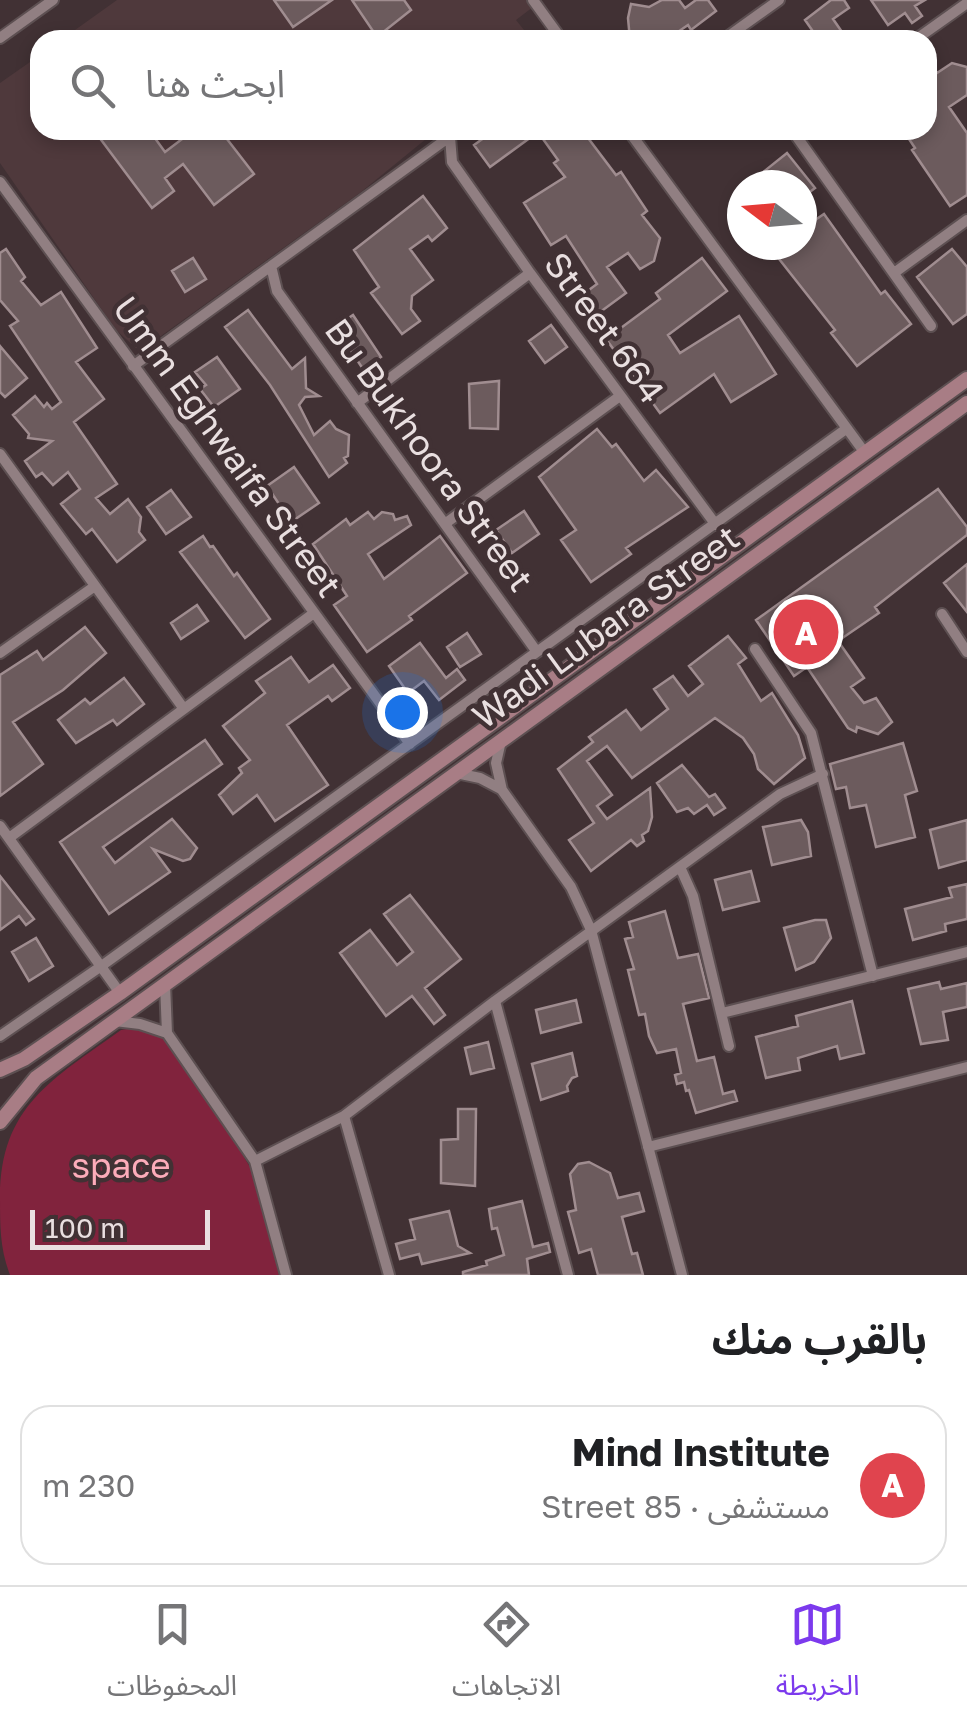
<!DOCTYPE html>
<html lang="ar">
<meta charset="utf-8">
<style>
:root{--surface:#fff;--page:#f2f2f2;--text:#202124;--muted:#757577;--line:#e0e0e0;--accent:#7c3aed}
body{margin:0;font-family:"Golos Text","Noto Sans Arabic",sans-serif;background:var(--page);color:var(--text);direction:rtl}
.compass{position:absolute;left:727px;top:170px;width:90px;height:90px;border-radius:50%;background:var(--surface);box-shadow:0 5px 15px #0003;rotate:286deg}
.scale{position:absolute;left:30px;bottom:25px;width:180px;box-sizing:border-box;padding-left:10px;border:5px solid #e9dfe0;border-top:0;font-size:28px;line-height:35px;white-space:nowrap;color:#e9dfe0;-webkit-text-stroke:8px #413134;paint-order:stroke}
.you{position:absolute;left:402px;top:712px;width:35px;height:35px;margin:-25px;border:8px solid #fff;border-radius:50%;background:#1a73e8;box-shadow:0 0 0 15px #1a73e833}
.badge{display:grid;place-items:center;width:65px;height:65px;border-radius:50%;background:var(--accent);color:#fff;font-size:32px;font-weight:700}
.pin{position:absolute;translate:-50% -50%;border:5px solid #fff;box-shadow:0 2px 10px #0006}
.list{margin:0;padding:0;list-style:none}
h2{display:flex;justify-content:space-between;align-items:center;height:130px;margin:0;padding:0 40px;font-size:42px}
h2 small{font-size:32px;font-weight:400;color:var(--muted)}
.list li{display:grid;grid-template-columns:65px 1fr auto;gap:30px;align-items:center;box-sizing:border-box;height:160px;margin:0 20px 20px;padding:0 20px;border:2px solid var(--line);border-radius:30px}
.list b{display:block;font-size:38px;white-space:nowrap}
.list p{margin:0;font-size:32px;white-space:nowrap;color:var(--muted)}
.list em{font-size:32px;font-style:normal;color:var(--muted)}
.icon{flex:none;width:55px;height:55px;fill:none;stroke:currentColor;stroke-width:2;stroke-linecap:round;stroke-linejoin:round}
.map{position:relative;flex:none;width:967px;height:1275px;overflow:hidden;direction:ltr}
.search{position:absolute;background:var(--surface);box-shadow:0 5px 15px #0003;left:30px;right:30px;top:30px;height:110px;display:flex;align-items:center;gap:25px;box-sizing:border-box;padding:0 35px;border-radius:30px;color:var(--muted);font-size:38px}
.sheet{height:310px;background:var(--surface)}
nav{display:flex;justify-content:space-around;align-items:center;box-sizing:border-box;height:140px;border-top:2px solid var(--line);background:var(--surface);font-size:28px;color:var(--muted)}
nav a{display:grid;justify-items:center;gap:5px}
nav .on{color:var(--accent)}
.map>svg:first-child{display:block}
.built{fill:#4f393c}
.green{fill:#81233d}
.building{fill:#6c5b5d;stroke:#a08d90;stroke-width:2.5}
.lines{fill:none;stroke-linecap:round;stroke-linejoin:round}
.street-casing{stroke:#5d5052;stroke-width:14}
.secondary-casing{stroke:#5d5052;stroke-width:18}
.street{stroke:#917f82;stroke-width:10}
.secondary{stroke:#a87d85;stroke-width:14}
.labels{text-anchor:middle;stroke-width:9;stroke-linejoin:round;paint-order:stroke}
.street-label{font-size:35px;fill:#e9dfe0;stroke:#413134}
.park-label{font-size:35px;fill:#fcacba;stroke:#413134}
</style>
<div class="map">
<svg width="967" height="1275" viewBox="0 0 967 1275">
<rect width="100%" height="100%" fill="#413134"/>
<path class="built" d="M117,0H528L533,7L516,20L532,40H61Z
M40,55V130H437L361,192L154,341L136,348L116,330L0,163V83Z"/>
<path class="green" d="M132,1028L156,1033L167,1042L218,1114L253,1172L279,1275H10C0,1249 0,1227 0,1198C0,1106 53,1079 121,1030Z"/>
<path class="building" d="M274,0H332L293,27Z
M352,0H404L411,10L377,37Z
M662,0H679L685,8L696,0H708L716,11L691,30L688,25L666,40H630L628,18L631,4L649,7Z
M831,0H844L849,8L833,19L842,32L839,40H819L805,20Z
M871,0H925L915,6L922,16L912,23L905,13L888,25Z
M927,57L937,73L952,63L967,67V95L949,107L967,133V195L950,206L912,150L915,148L903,130H927Z
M109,130H149L165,152L194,130H220L254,174L214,205L183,164L165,178L174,191L152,208L99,137Z
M495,130H582L616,175L621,172L647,211L642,215L660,238L654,261L640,269L628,253L607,267L626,293L592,318L578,298L597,284L566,236L551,245L524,203L565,177L554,163L558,160L538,132L490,167L474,145Z
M787,153L815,188L802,198V185H747Z
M423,196L447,228L432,241L428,236L410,249L433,280L412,296L411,309L420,321L402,334L371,293L379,287L354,250Z
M824,214L881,294L885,291L911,324L857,366L831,333L835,330L772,250L779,245H802V229Z
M6,249L25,277L21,281L41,305L61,292L97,348L76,362L104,399L74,422L117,484L96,498L110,514L128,499L141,517L139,532L145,540L117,562L92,529L86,534L61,504L80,489L68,472L53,485L42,473L36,477L25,461L52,441L28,438L29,434L13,415L35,396L44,407L47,403L52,409L61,402L10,326L18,321L0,300V253Z
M952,249L967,267V314L953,324L917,277Z
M193,258L206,279L185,292L172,271Z
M702,258L727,291L668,335L680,353L739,316L776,374L731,402L714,374L660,413L606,339L660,299L656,293Z
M248,310L292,369L305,358L306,388L319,396L305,397L299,405L314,435L330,421L336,429L349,435L348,456L344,458L347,463L329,477L270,385L225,327Z
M353,315L381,357L363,369L335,327Z
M551,325L567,347L545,363L529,341Z
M0,346L27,378L5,397L0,392Z
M217,357L240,389L214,407L200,389L206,385L195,372Z
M499,381L498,429L470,428L469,384Z
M597,429L612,447L616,444L644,481L656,470L688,507L626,548L631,554L591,582L561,540L576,530L539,477Z
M294,467L319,503L291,522L267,486Z
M938,489L967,527V535L875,607L879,613L838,641L864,678L851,687L864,703L876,698L892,722L878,734L857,727L856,732L848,728L807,667L794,676L756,620Z
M171,490L191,517L166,534L147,507Z
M524,511L539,534L512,553L496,530Z
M368,512L374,519L382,512L393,514L395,520L407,516L411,525L368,554L384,579L440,536L467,573L409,616L412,620L367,652L334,605L347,596L313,544L346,519L350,525Z
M203,536L210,547L213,546L234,576L237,573L270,619L245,638L180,552Z
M967,564V612L944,583Z
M197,605L208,621L181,639L171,623Z
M85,627L106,653L63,690L13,722L43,764L0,796V675L37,651L43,660Z
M467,633L481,654L460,667L447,647Z
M728,636L746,658L738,664L761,701L772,693L798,735L805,758L774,784L758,769L754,754L743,738L715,718L632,778L607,746L587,761L612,795L597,806L607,819L650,788L652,817L648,831L642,835L644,841L637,846L631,840L591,871L569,840L594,823L558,769L593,742L589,737L626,710L641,730L668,709L654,689L673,676L688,696L703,684L689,666Z
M420,643L446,678L457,669L465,680L439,700L424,681L408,693L389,666Z
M291,657L309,682L333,665L350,688L332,701L328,696L287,725L328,785L275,821L257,795L233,814L219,795L242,773L239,768L250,760L223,726L265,693L256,681Z
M124,678L144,704L117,725L113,720L76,743L58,720L85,699L90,704Z
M205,740L222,764L103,847L115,863L172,819L197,848L190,859L183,861L153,849L170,872L109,914L60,842Z
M903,743L917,791L905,795L915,837L876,847L866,805L850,808L846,787L836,789L830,764Z
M682,765L709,797L715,794L725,808L714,815L707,805L694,814L688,808L677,812L657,783Z
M801,820L808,832L811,856L772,865L763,827Z
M967,820V860L939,868L930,830Z
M751,871L759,901L723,910L715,880Z
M0,876L34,919L26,925L19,916L0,930Z
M967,884V919L945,924L946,931L913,940L905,909L952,897L949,888Z
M410,895L461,959L425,988L445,1015L434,1024L412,996L386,1016L340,953L370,930L397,965L413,952L384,914Z
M665,911L678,958L698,954L709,998L683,1004L697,1061L714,1057L723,1094L734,1091L737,1101L696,1113L689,1090L686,1091L684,1082L677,1084L675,1075L681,1073L676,1049L657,1053L649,1036L645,1014L639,1015L628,970L634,969L625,939L633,937L629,922Z
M815,920H826L831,938L814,962L796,970L784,928Z
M36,938L53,966L29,981L12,952Z
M939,982L941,989L967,983V1007L943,1012L948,1040L921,1044L908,989Z
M576,1000L581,1022L541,1033L536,1010Z
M852,1001L864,1053L840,1059L837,1046L798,1058L800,1070L766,1078L756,1037L798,1026L796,1016Z
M488,1042L494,1068L471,1074L465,1048Z
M572,1053L577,1076L572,1078L567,1086L568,1091L541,1100L532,1064Z
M458,1109H476L475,1186L441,1183V1140L458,1139Z
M589,1162L610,1173L618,1198L639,1193L644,1211L622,1217L632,1254L637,1253L643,1275H598L591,1249L579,1253L568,1212L576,1210L570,1174L578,1164Z
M522,1201L533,1247L548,1243L550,1252L527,1259L529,1275H463V1272L487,1265L486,1261L504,1255L497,1228L492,1229L489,1209Z
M449,1211L458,1246L470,1253L422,1264L419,1254L400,1259L396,1244L415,1239L410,1220Z"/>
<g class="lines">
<defs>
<path id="street" d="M533,0L562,40
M0,38L53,0
M723,40L779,0
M915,40L967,3
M628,130L865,453
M792,130L931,326
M450,137L452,162L530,273L716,525
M0,182L410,744
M271,266L277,291L537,652
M894,273L967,220
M133,366L459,130
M357,403L530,273
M0,454L184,709
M446,523L620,396
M942,614L967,652
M755,649L811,733L873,976
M0,653L95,586
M501,741L496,763L502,790L571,887L591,930L682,1275
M456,773L480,778L501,789
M0,826L120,993
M9,838L314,613
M680,867L693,896L729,1046
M165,984L167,1033
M495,1001L568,1275
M722,1013L967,952
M115,1021L140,1024L167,1033
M167,1033L255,1161L286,1275
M0,1036L100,967L846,429
M344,1116L389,1275
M648,1147L967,1067
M255,1161L344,1116L495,1001L780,794L823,774"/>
<path id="secondary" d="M0,1070L24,1059L120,993L967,379
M0,1122L36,1078L967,403"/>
</defs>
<use href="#street" class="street-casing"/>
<use href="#secondary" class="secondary-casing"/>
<use href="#street" class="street"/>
<use href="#secondary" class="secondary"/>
</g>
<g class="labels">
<g class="street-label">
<text transform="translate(604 328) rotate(54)" y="12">Street 664</text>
<text transform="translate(227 447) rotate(54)" y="12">Umm Eghwaifa Street</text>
<text transform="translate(429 455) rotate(54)" y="12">Bu Bukhoora Street</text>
<text transform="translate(606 627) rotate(-36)" y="12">Wadi Lubara Street</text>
</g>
<g class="park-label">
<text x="121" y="1178">space</text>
</g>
</g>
</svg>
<svg class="compass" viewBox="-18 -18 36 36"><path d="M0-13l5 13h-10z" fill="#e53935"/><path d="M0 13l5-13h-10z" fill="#757577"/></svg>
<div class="scale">100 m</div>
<div class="you"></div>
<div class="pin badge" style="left:806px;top:632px;background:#e0444e">A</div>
<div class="search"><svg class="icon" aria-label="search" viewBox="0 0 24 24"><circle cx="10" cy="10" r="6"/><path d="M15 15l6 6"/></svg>ابحث هنا</div>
</div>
<section class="sheet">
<h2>بالقرب منك<small></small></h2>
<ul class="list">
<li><span class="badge" style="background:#e0444e">A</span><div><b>Mind Institute</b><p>مستشفى · Street 85</p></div><em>230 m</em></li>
</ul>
</section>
<nav>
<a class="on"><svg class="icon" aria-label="map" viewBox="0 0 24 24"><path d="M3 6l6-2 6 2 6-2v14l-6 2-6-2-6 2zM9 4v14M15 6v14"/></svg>الخريطة</a>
<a><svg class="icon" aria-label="directions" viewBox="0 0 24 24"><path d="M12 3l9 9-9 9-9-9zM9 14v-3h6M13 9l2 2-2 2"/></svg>الاتجاهات</a>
<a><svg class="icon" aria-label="saved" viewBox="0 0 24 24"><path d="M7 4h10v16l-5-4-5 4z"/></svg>المحفوظات</a>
</nav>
